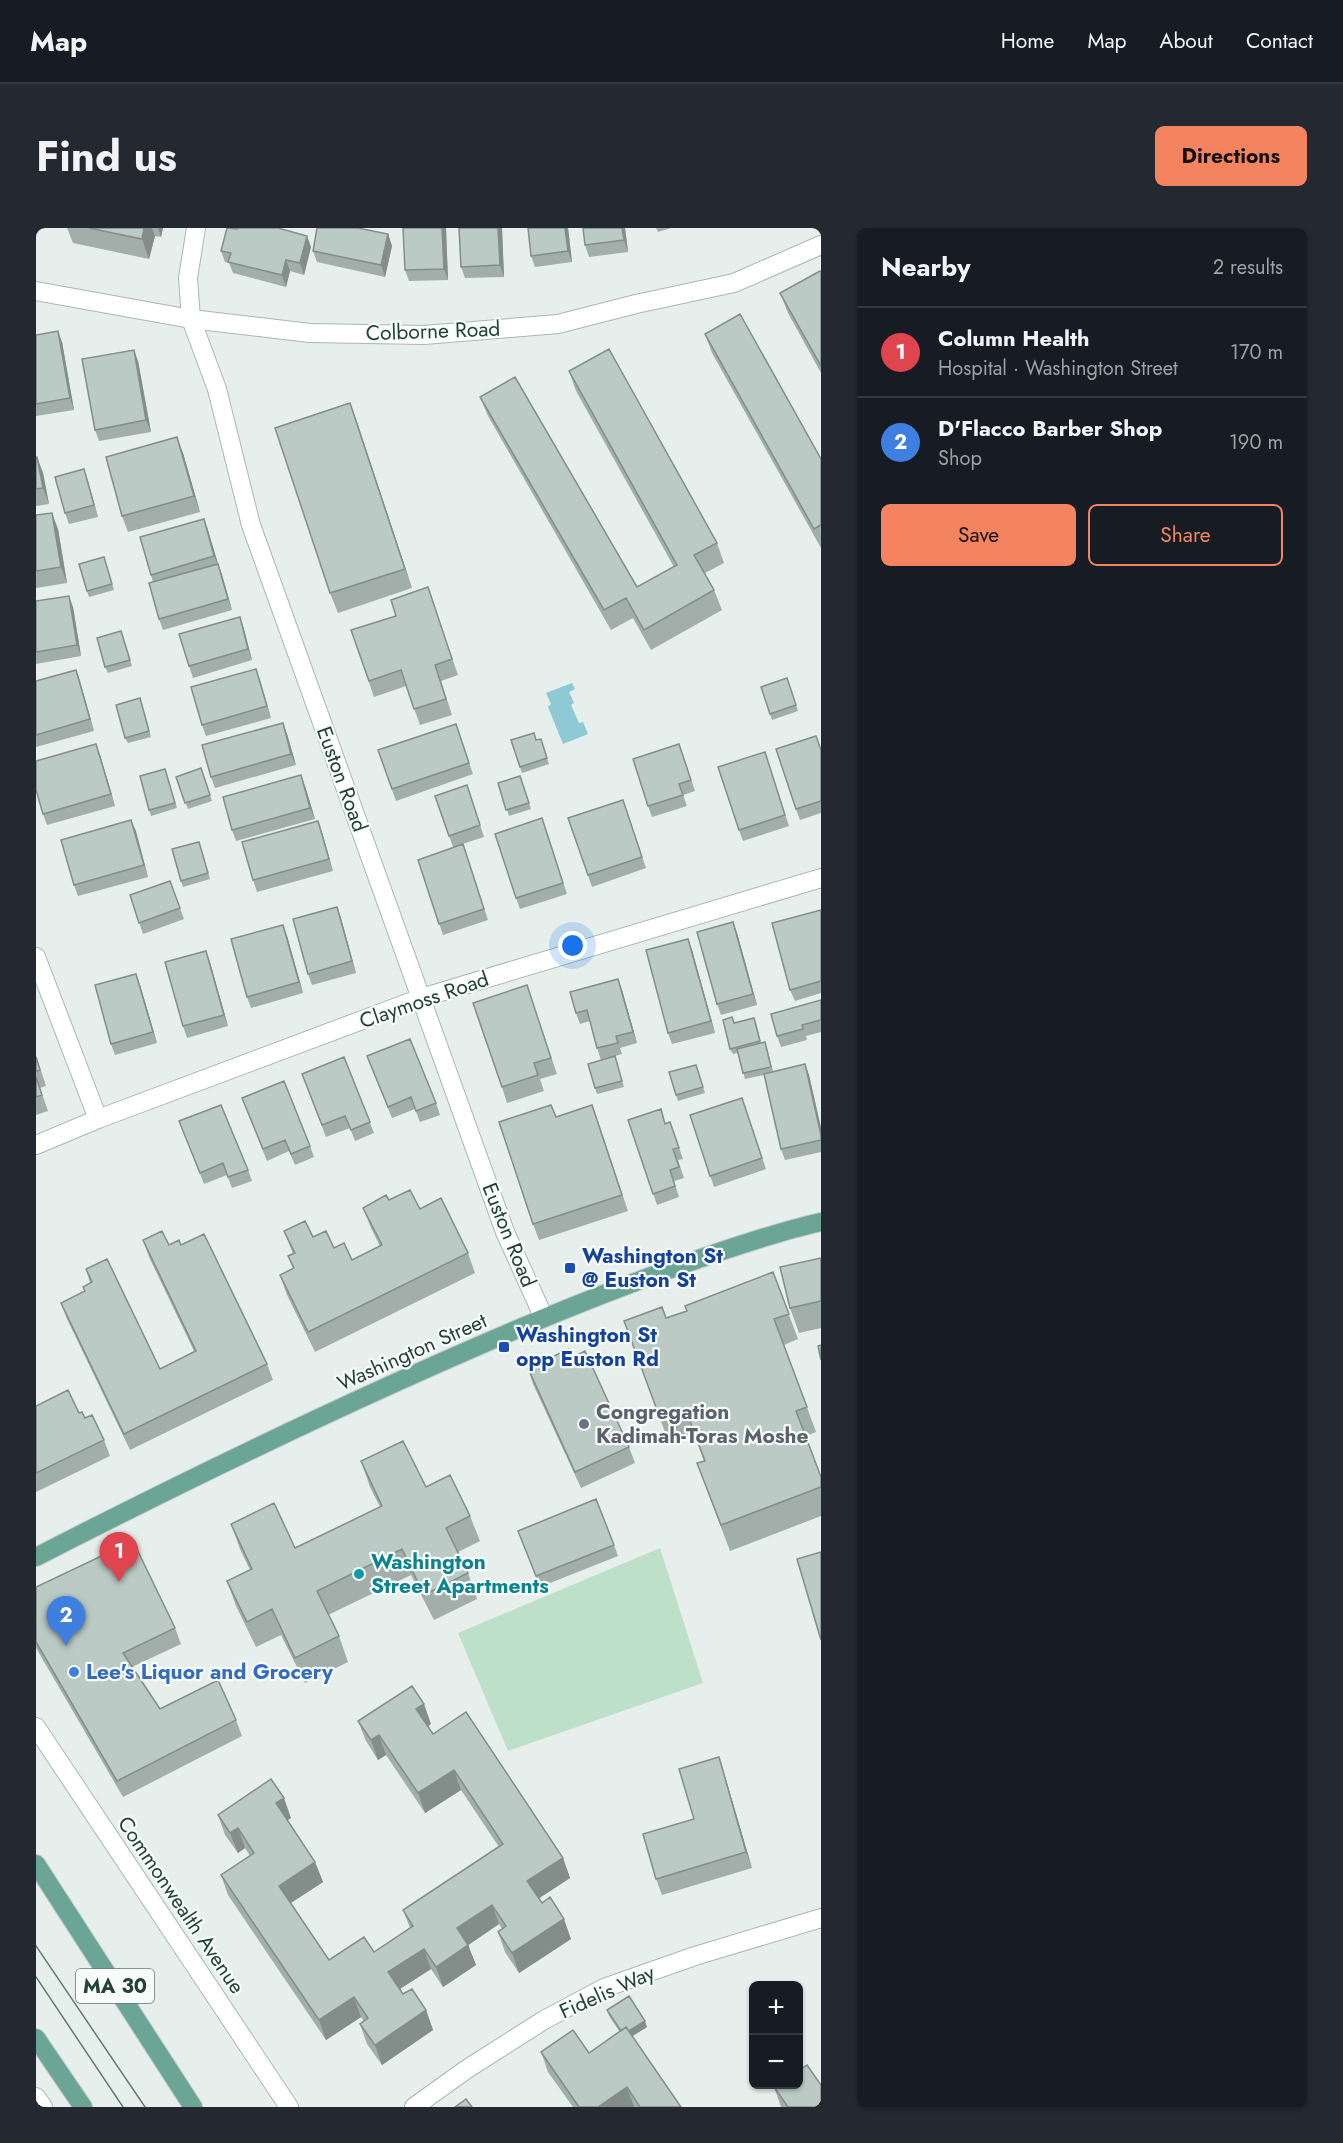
<!DOCTYPE html>
<meta charset="utf-8">
<style>
:root{--surface:#171b24;--page:#242831;--text:#f1f3f6;--muted:#9ea1a6;--line:#363941;--accent:#f4845f}
body{margin:0;font-family:Jost,sans-serif;background:var(--page);color:var(--text)}
.controls{position:absolute;right:18px;bottom:18px;display:grid;overflow:hidden;border-radius:9px;box-shadow:0 2px 4px #0004}
.controls button{width:54px;height:54px;display:grid;place-items:center;padding:0;border:0;border-bottom:2px solid var(--line);background:var(--surface);color:var(--text);font:30px sans-serif}
.you{position:absolute;left:537px;top:718px;width:21px;height:21px;margin:-15px;border:4px solid #fff;border-radius:50%;background:#1a73e8;box-shadow:0 0 0 9px #1a73e833}
.badge{display:grid;place-items:center;width:39px;height:39px;border-radius:50%;background:var(--accent);color:#fff;font-size:20px;font-weight:700}
.pin{position:absolute;translate:-50% -50px;filter:drop-shadow(0 2px 3px #0008)}
.pin::after{content:'';position:absolute;top:32px;width:21px;height:18px;background:inherit;clip-path:polygon(0 0,100% 0,50% 100%)}
.list{margin:0;padding:0;list-style:none}
h2{display:flex;justify-content:space-between;align-items:center;height:78px;margin:0;padding:0 24px;font-size:26px}
h2 small{font-size:20px;font-weight:400;color:var(--muted)}
.list li{display:grid;grid-template-columns:39px 1fr auto;gap:18px;align-items:center;box-sizing:border-box;height:90px;padding:0 24px;border-top:2px solid var(--line)}
.list b{display:block;font-size:22px;white-space:nowrap}
.list p{margin:0;font-size:20px;white-space:nowrap;color:var(--muted)}
.list em{font-size:20px;font-style:normal;color:var(--muted)}
.actions{display:flex;gap:12px;padding:18px 24px}
.actions a{flex:1;padding:14px 0;border:2px solid var(--accent);border-radius:9px;text-align:center;font-size:21px;color:var(--accent)}
.actions .main{background:var(--accent);color:#111}
.map{position:relative;flex:none;width:785px;height:1879px;overflow:hidden;border-radius:9px}
header{display:flex;align-items:center;gap:36px;box-sizing:border-box;height:84px;padding:0 30px;background:var(--surface);border-bottom:2px solid var(--line)}
header strong{font-size:28px}
nav{display:flex;gap:33px;margin-inline-start:auto;font-size:21px}
.intro{display:flex;align-items:center;justify-content:space-between;box-sizing:border-box;height:144px;padding:0 36px}
h1{margin:0;font-size:42px}
.button{padding:15px 27px;border-radius:9px;background:var(--accent);color:#111;font-size:21px;font-weight:700}
main{display:flex;gap:36px;padding:0 36px}
aside{flex:1;background:var(--surface);border-radius:9px;box-shadow:0 2px 4px #0004}
.map>svg:first-child{display:block}
.garden{fill:#bfe0c8}
.water{fill:#8ec9d4}
.lines{fill:none;stroke-linecap:round;stroke-linejoin:round}
.minor-casing{stroke:#a8b8b2;stroke-width:20}
.major-casing{stroke:#c2cac8;stroke-width:20}
.minor{stroke:#fff;stroke-width:18}
.major{stroke:#6aa596;stroke-width:18}
.tram{stroke:#5f7d75;stroke-width:1.5}
.wall{fill:#a1aea9}
.shaded-wall{fill:#838d89}
.building{fill:#bbcac4;stroke:#838d89;stroke-width:1.5}
.transit-dot{fill:#1a4fb4;stroke:#f7fbf9;stroke-width:2}
.worship-dot{fill:#6b7280;stroke:#f7fbf9;stroke-width:2}
.culture-dot{fill:#0f9aa8;stroke:#f7fbf9;stroke-width:2}
.shop-dot{fill:#3f7fe0;stroke:#f7fbf9;stroke-width:2}
.labels{text-anchor:middle;stroke-width:4.5;stroke-linejoin:round;paint-order:stroke}
.shield{fill:#f7fbf9;stroke:#637a73;stroke-width:1.5}
.shield-label{font-size:20px;font-weight:bold;fill:#24423a}
.street-label{font-size:21px;fill:#24423a;stroke:#f7fbf9}
.transit-label{font-size:21px;font-weight:bold;fill:#164399;stroke:#f7fbf9;text-anchor:start}
.worship-label{font-size:21px;font-weight:bold;fill:#5b616d;stroke:#f7fbf9;text-anchor:start}
.culture-label{font-size:21px;font-weight:bold;fill:#0d838f;stroke:#f7fbf9;text-anchor:start}
.shop-label{font-size:21px;font-weight:bold;fill:#366cbe;stroke:#f7fbf9;text-anchor:start}
</style>
<header>
<strong>Map</strong>
<nav><a>Home</a><a>Map</a><a>About</a><a>Contact</a></nav>
</header>
<div class="intro"><h1>Find us</h1><a class="button">Directions</a></div>
<main>
<div class="map">
<svg width="785" height="1879" viewBox="0 0 785 1879">
<rect width="100%" height="100%" fill="#e6efeb"/>
<path class="garden" d="M624,1320L667,1455L472,1523L422,1405Z"/>
<path class="water" d="M536,455L539,461L533,464L538,475L535,477L543,495L547,494L552,506L527,516L512,479L515,476L510,465Z"/>
<g class="lines">
<defs>
<path id="minor" d="M160,0L152,50L155,91L181,161L215,297L469,1004L508,1090
M0,63L155,91L274,105L388,107L522,96L600,76L698,55L785,17
M0,729L62,891
M0,917L62,891L385,770L785,650
M0,1499L253,1879
M0,1869L7,1879
M378,1879L431,1841L508,1792L568,1760L659,1728L785,1690"/>
<path id="major" d="M0,1329C154,1250 311,1174 470,1106C538,1077 607,1050 677,1026C713,1014 748,1002 785,994
M0,1636L157,1879
M0,1810L47,1879"/>
</defs>
<use href="#minor" class="minor-casing"/>
<use href="#major" class="major-casing"/>
<use href="#minor" class="minor"/>
<use href="#major" class="major"/>
<path class="tram" d="M0,1718L109,1879
M0,1749L87,1879"/>
</g>
<path class="wall" d="M31,0H127L125,9L119,8L113,31L37,15Z
M367,0H410L412,52L373,53L369,42Z
M466,0L468,49L429,50L425,39Z
M532,0L536,34L499,39L495,28Z
M589,0L592,24L553,29L549,17Z
M620,0H635L622,4Z
M201,1L271,8L275,19L268,47L254,43L250,59L197,45L193,35L189,34L185,23Z
M352,6L356,18L349,49L281,34L277,23Z
M785,44V145L752,85L744,65Z
M669,106L785,231V320L676,125Z
M0,107L26,114L38,182L0,188Z
M102,133L115,204L63,213L59,202Z
M533,143L681,315L688,335L669,345L678,362L686,382L615,422L597,390L575,402L452,188L444,169L601,359L638,339L540,163Z
M314,175L376,360L302,385L294,365Z
M147,225L164,284L92,304L86,288Z
M0,229L7,245L13,276L0,278Z
M48,241L62,289L33,296L29,285Z
M0,287L22,301L31,355L0,360Z
M168,291L182,336L186,347L196,382L127,402L123,391L117,354L115,347Z
M70,335L78,362L53,369L51,363Z
M392,359L422,447L405,453L416,487L384,497L370,458L338,469L315,402L360,388Z
M0,373L37,379L45,428L0,436Z
M204,389L216,432L157,450L153,438Z
M85,403L96,438L72,445L69,439Z
M220,441L235,490L170,508L166,497Z
M40,442L58,503L0,519V453Z
M751,450L762,483L736,492L725,459Z
M106,476L115,509L92,515L89,510Z
M420,496L437,546L360,573L342,522Z
M251,506L260,537L179,560L175,549Z
M505,511L513,536L486,545L475,512Z
M643,516L659,563L647,567L651,578L616,589L612,578Z
M785,521V585L764,592L760,581Z
M729,524L753,598L707,613L703,602Z
M64,527L79,578L11,597L7,586Z
M165,540L176,573L152,581L140,549Z
M131,547L141,580L115,588L113,582Z
M484,548L495,581L473,588L462,555Z
M431,557L448,609L417,619L399,568Z
M269,558L279,591L200,613L196,602Z
M587,572L610,640L556,659L532,590Z
M95,592L112,649L42,668L38,657Z
M282,593L297,643L221,664L217,652Z
M510,601L531,666L484,681L480,670Z
M163,614L174,651L147,659L145,653Z
M427,616L452,692L407,707L382,632Z
M134,653L148,691L107,706L94,667Z
M301,679L320,745L276,757L272,746Z
M785,682V765L759,773L754,762Z
M697,694L701,705L721,777L685,787L681,776Z
M251,708L267,765L215,780L211,769Z
M656,722L679,805L636,816L632,805Z
M170,723L192,798L151,810L147,798Z
M104,757L121,815L79,827L75,816Z
M586,762L601,815L584,820L586,826L565,832L561,820L554,793L544,796L540,785Z
M785,772V804L770,808L771,812L745,819L741,808Z
M496,773L521,846L504,851L508,863L471,875L466,859Z
M698,795H720L725,815L731,820L737,843L769,836L773,847L785,900V924L749,932L745,921L728,847L709,851L702,825L697,826L694,821Z
M0,827L10,858L4,860L12,883L0,887Z
M579,828L588,859L561,866L559,860Z
M308,829L338,905L319,913L314,900L290,909L266,846Z
M660,837L669,865L642,873L640,867Z
M335,839L400,875L404,887L384,894L379,881L356,890Z
M206,870L274,918L278,929L259,937L253,923L231,933Z
M706,870L730,941L678,959L654,887Z
M520,889L562,893L592,983L503,1012L497,996Z
M592,892L630,895L634,894L647,931L642,932L648,950L638,953L643,969L621,977Z
M143,893L212,942L216,953L196,960L191,947L168,956Z
M353,972L384,981L432,1025L439,1045L279,1124L251,1067L244,1047L257,1041L252,1028L257,1026L248,1003L277,1009L298,1020L316,1032L344,1018L335,1000L327,980Z
M107,1012L133,1017H145L231,1136L237,1152L94,1222L31,1091L25,1075L49,1063L54,1055L50,1041L124,1141L158,1123L113,1029Z
M785,1030V1100L763,1105L754,1080Z
M737,1044L762,1111L748,1117L780,1204L770,1208L785,1249V1288L694,1323L661,1235L668,1233L658,1206L633,1215L588,1093L630,1090L651,1083Z
M537,1129L593,1219L599,1235L545,1260L497,1156L492,1140Z
M0,1178L43,1185L49,1190L68,1212L74,1228L0,1264Z
M325,1233L390,1259L434,1288L444,1313L422,1324L432,1345L441,1371L398,1392L375,1347L292,1387L303,1408L312,1434L269,1455L245,1407L220,1419L200,1378L191,1353L214,1342L204,1321L195,1296L259,1320L344,1279L334,1259Z
M482,1303L578,1317L582,1328L504,1359Z
M0,1359L139,1400L145,1416L96,1439L124,1481L200,1492L206,1508L87,1569L0,1420Z
M322,1493L395,1496L392,1498L397,1506L527,1630L534,1650L503,1670L535,1711L483,1745L469,1724L462,1704L466,1701L463,1696L432,1717L440,1737L407,1759L395,1741L364,1761L367,1766L390,1782L397,1802L346,1837L331,1816L324,1796L328,1793L325,1789L290,1812L192,1667L185,1647L214,1628L209,1620L202,1625L189,1607L182,1587L255,1590L251,1592L279,1634L287,1654L255,1675L293,1732L338,1724L374,1700L367,1682L463,1619L425,1562L389,1585L350,1527L342,1532L330,1513Z
M688,1545L716,1640L626,1667L620,1651Z
M571,1782L611,1799L596,1808L645,1879H537L512,1844L505,1824L553,1825L584,1804L573,1788Z
M738,1859L785,1879H745Z"/>
<path class="shaded-wall" d="M108,0H116L119,8L113,31L106,11Z
M122,0H127L125,9Z
M406,0H410L412,52L408,41Z
M462,0H466L468,49L464,37Z
M529,0H532L536,34L532,23Z
M586,0H589L592,24L588,12Z
M352,6L356,18L349,49L345,37Z
M271,8L275,19L268,47L264,35Z
M250,32L254,43L250,59L246,47Z
M22,103L26,114L38,182L34,170Z
M98,122L102,133L115,204L110,192Z
M314,175L321,194L376,360L369,341Z
M141,209L147,225L164,284L158,268Z
M1,229L7,245L13,276L7,260Z
M48,241L52,253L62,289L58,277Z
M16,285L22,301L31,355L25,339Z
M168,291L172,302L183,339L178,328Z
M182,336L186,347L196,382L192,371Z
M33,368L37,379L45,428L41,417Z
M204,389L208,401L216,432L212,421Z
M220,441L224,452L235,490L231,478Z
M40,442L44,453L58,503L54,491Z
M247,495L251,506L260,537L255,526Z
M60,516L64,527L79,578L75,566Z
M265,547L269,558L279,591L274,580Z
M95,592L100,603L112,649L108,637Z
M282,593L286,604L297,643L293,631Z
M301,679L305,690L320,745L316,733Z
M697,694L701,705L721,777L717,766Z
M247,697L251,708L267,765L263,754Z
M652,711L656,722L679,805L675,793Z
M170,723L174,734L192,798L188,787Z
M100,746L104,757L121,815L117,804Z
M582,751L586,762L601,815L597,804Z
M769,836L773,847L785,900V907Z
M388,1476L395,1496L388,1501L380,1481Z
M343,1507L350,1527L342,1532L335,1512Z
M683,1529L688,1545L716,1640L710,1624Z
M418,1542L425,1562L389,1585L382,1565Z
M248,1570L255,1590L247,1595L240,1575Z
M202,1600L209,1620L202,1625L194,1605Z
M527,1630L534,1650L499,1673L491,1653Z
M279,1634L287,1654L250,1678L243,1658Z
M456,1677L463,1696L428,1720L421,1700Z
M528,1691L535,1711L483,1745L476,1725Z
M432,1717L440,1737L407,1759L400,1739Z
M388,1721L395,1741L359,1764L352,1744Z
M318,1769L325,1789L290,1812L283,1792Z
M390,1782L397,1802L346,1837L339,1817Z
M609,1793L611,1799L589,1813L587,1807Z
M591,1859L598,1879H562Z"/>
<path class="building" d="M53,0H108L106,11Z
M191,0L201,1V0H242L271,8L264,35L250,32L246,47L192,34L195,25L185,23Z
M281,0H322L352,6L345,37L277,23Z
M367,0H406L408,41L369,42Z
M423,0H462L464,37L425,39Z
M492,0H529L532,23L495,28Z
M547,0H586L588,12L549,17Z
M784,43L785,44V138L744,65Z
M704,86L785,231V297L778,301L669,106Z
M22,103L34,170L0,176V107Z
M573,121L681,315L658,327L678,362L608,402L590,370L568,382L444,169L479,149L601,359L641,337L533,143Z
M98,122L110,192L59,202L46,131Z
M314,175L369,341L294,365L239,200Z
M141,209L158,268L86,288L70,229Z
M0,229H1L7,260L0,261Z
M48,241L58,277L29,285L19,249Z
M16,285L25,339L0,343V287Z
M168,291L178,328L115,347L104,309Z
M68,329L76,356L51,363L43,336Z
M182,336L192,371L123,391L113,355Z
M392,359L416,431L399,437L410,471L378,481L365,442L333,453L315,402L360,388L355,372Z
M33,368L41,417L0,424V373Z
M204,389L212,421L153,438L143,406Z
M85,403L94,432L69,439L61,410Z
M220,441L231,478L166,497L155,459Z
M40,442L54,491L0,507V453Z
M751,450L760,477L734,486L725,459Z
M104,470L113,503L89,510L80,477Z
M247,495L255,526L175,549L166,517Z
M420,496L433,535L356,561L342,522Z
M498,505L500,512L505,511L511,530L484,539L475,512Z
M780,508L785,522V573L760,581L740,521Z
M60,516L75,566L7,586L0,562V533Z
M643,516L655,552L643,556L647,567L612,578L597,531Z
M729,524L749,587L703,602L682,539Z
M165,540L174,567L149,575L140,549Z
M129,541L139,575L113,582L104,548Z
M265,547L274,580L196,602L187,569Z
M484,548L493,575L470,582L462,555Z
M431,557L444,597L413,608L399,568Z
M587,572L606,629L552,647L532,590Z
M506,590L527,655L480,670L459,606Z
M95,592L108,637L38,657L25,612Z
M282,593L293,631L217,652L206,614Z
M163,614L172,645L145,653L136,621Z
M427,616L448,681L403,696L382,632Z
M134,653L144,680L103,695L94,667Z
M301,679L316,733L272,746L257,691Z
M785,682V753L754,762L736,695Z
M697,694L717,766L681,776L661,704Z
M247,697L263,754L211,769L195,711Z
M652,711L675,793L632,805L610,722Z
M170,723L188,787L147,798L129,734Z
M100,746L117,804L75,816L59,757Z
M582,751L597,804L580,808L582,815L561,820L551,782L540,785L534,764Z
M491,757L515,830L498,835L502,847L466,859L437,775Z
M785,772V792L766,797L767,801L741,808L735,786Z
M696,789L698,795L718,790L724,813L694,821L687,792Z
M374,811L400,875L380,883L375,869L352,879L331,828Z
M729,814L735,839L707,845L701,821Z
M579,828L586,853L559,860L552,836Z
M0,829L4,842L0,843Z
M308,829L334,894L315,902L309,888L286,897L266,846Z
M769,836L785,907V912L745,921L728,846Z
M660,837L667,859L640,867L633,844Z
M0,849L6,867L0,869Z
M248,853L274,918L255,926L249,912L227,921L206,870Z
M706,870L726,930L674,948L654,887Z
M185,877L212,942L192,949L187,935L164,945L143,893Z
M515,877L520,889L556,877L586,967L497,996L463,894Z
M625,881L629,896L634,894L643,920L637,921L643,939L634,942L639,958L617,966L592,892Z
M374,962L384,981L405,970L432,1025L272,1104L244,1047L258,1040L252,1028L259,1025L248,1003L269,993L277,1009L290,1003L298,1020L308,1015L316,1032L346,1017L327,980L350,967L353,972Z
M126,1003L133,1017L143,1012L145,1017L168,1006L231,1136L88,1206L25,1075L49,1063L47,1059L56,1054L50,1041L71,1031L124,1141L160,1123L107,1012Z
M785,1030V1073L754,1080L744,1039Z
M737,1044L753,1086L738,1091L771,1179L760,1183L785,1249V1259L685,1297L661,1235L669,1233L649,1180L624,1190L588,1093L626,1079L630,1090L651,1083L649,1078Z
M785,1117V1132L782,1118Z
M533,1121L537,1129L549,1123L593,1219L539,1244L492,1140Z
M32,1162L43,1185L46,1184L49,1190L56,1187L68,1212L0,1245V1178Z
M367,1213L390,1259L414,1247L434,1288L410,1300L432,1345L388,1367L366,1321L281,1363L303,1408L259,1430L236,1381L211,1394L191,1353L216,1341L195,1296L238,1275L259,1320L346,1278L325,1233Z
M560,1271L578,1317L500,1348L482,1303Z
M97,1313L139,1400L87,1425L124,1481L182,1452L200,1492L81,1553L0,1414V1359Z
M785,1324V1412L761,1331Z
M376,1458L388,1476L380,1481L397,1506L430,1484L527,1630L491,1653L506,1675L514,1669L528,1691L476,1725L462,1704L470,1698L456,1677L421,1700L432,1717L400,1739L388,1721L352,1744L367,1766L376,1761L390,1782L339,1817L324,1796L332,1790L318,1769L283,1792L185,1647L218,1625L202,1600L194,1605L182,1587L235,1551L248,1570L240,1575L279,1634L243,1658L293,1732L328,1709L338,1724L377,1698L367,1682L467,1616L418,1542L382,1565L343,1507L335,1512L322,1493Z
M683,1529L710,1624L620,1651L607,1606L658,1591L643,1541Z
M593,1768L609,1793L593,1803L590,1799L585,1803L571,1782Z
M590,1799L645,1879H604L591,1859L562,1879H543L505,1824L537,1802L553,1825Z
M771,1837L785,1857V1879H752L738,1859L743,1857H762V1843Z
M430,1871L436,1879H419Z"/>
<g class="transit-dot">
<rect x="528" y="1034" width="12" height="12" rx="3"/>
<rect x="462" y="1113" width="12" height="12" rx="3"/>
</g>
<circle class="worship-dot" cx="548" cy="1196" r="6"/>
<circle class="culture-dot" cx="323" cy="1346" r="6"/>
<circle class="shop-dot" cx="38" cy="1444" r="6"/>
<g class="labels">
<rect class="shield" x="40" y="1741" width="78" height="34" rx="4.5"/>
<g class="shield-label">
<text x="79" y="1765">MA 30</text>
</g>
<g class="street-label">
<text transform="translate(397 103) rotate(-2)" y="7">Colborne Road</text>
<text transform="translate(306 551) rotate(70)" y="7">Euston Road</text>
<text transform="translate(388 772) rotate(-19)" y="7">Claymoss Road</text>
<text transform="translate(473 1007) rotate(68)" y="7">Euston Road</text>
<text transform="translate(376 1124) rotate(-24)" y="7">Washington Street</text>
<text transform="translate(145 1677) rotate(56)" y="7">Commonwealth Avenue</text>
<text transform="translate(571 1764) rotate(-24)" y="7">Fidelis Way</text>
</g>
<g class="transit-label">
<text x="546" y="1035">Washington St<tspan x="546" dy="24">@ Euston St</tspan></text>
<text x="480" y="1114">Washington St<tspan x="480" dy="24">opp Euston Rd</tspan></text>
</g>
<g class="worship-label">
<text x="560" y="1191">Congregation<tspan x="560" dy="24">Kadimah-Toras Moshe</tspan></text>
</g>
<g class="culture-label">
<text x="335" y="1341">Washington<tspan x="335" dy="24">Street Apartments</tspan></text>
</g>
<g class="shop-label">
<text x="50" y="1451">Lee's Liquor and Grocery</text>
</g>
</g>
</svg>
<div class="controls">
<button>+</button>
<button>−</button>
</div>
<div class="you"></div>
<div class="pin badge" style="left:83px;top:1354px;background:#e0444e">1</div>
<div class="pin badge" style="left:30px;top:1418px;background:#3f7fe0">2</div>
</div>
<aside>
<h2>Nearby<small>2 results</small></h2>
<ul class="list">
<li><span class="badge" style="background:#e0444e">1</span><div><b>Column Health</b><p>Hospital · Washington Street</p></div><em>170 m</em></li>
<li><span class="badge" style="background:#3f7fe0">2</span><div><b>D'Flacco Barber Shop</b><p>Shop</p></div><em>190 m</em></li>
</ul>
<div class="actions"><a class="main">Save</a><a>Share</a></div>
</aside>
</main>
